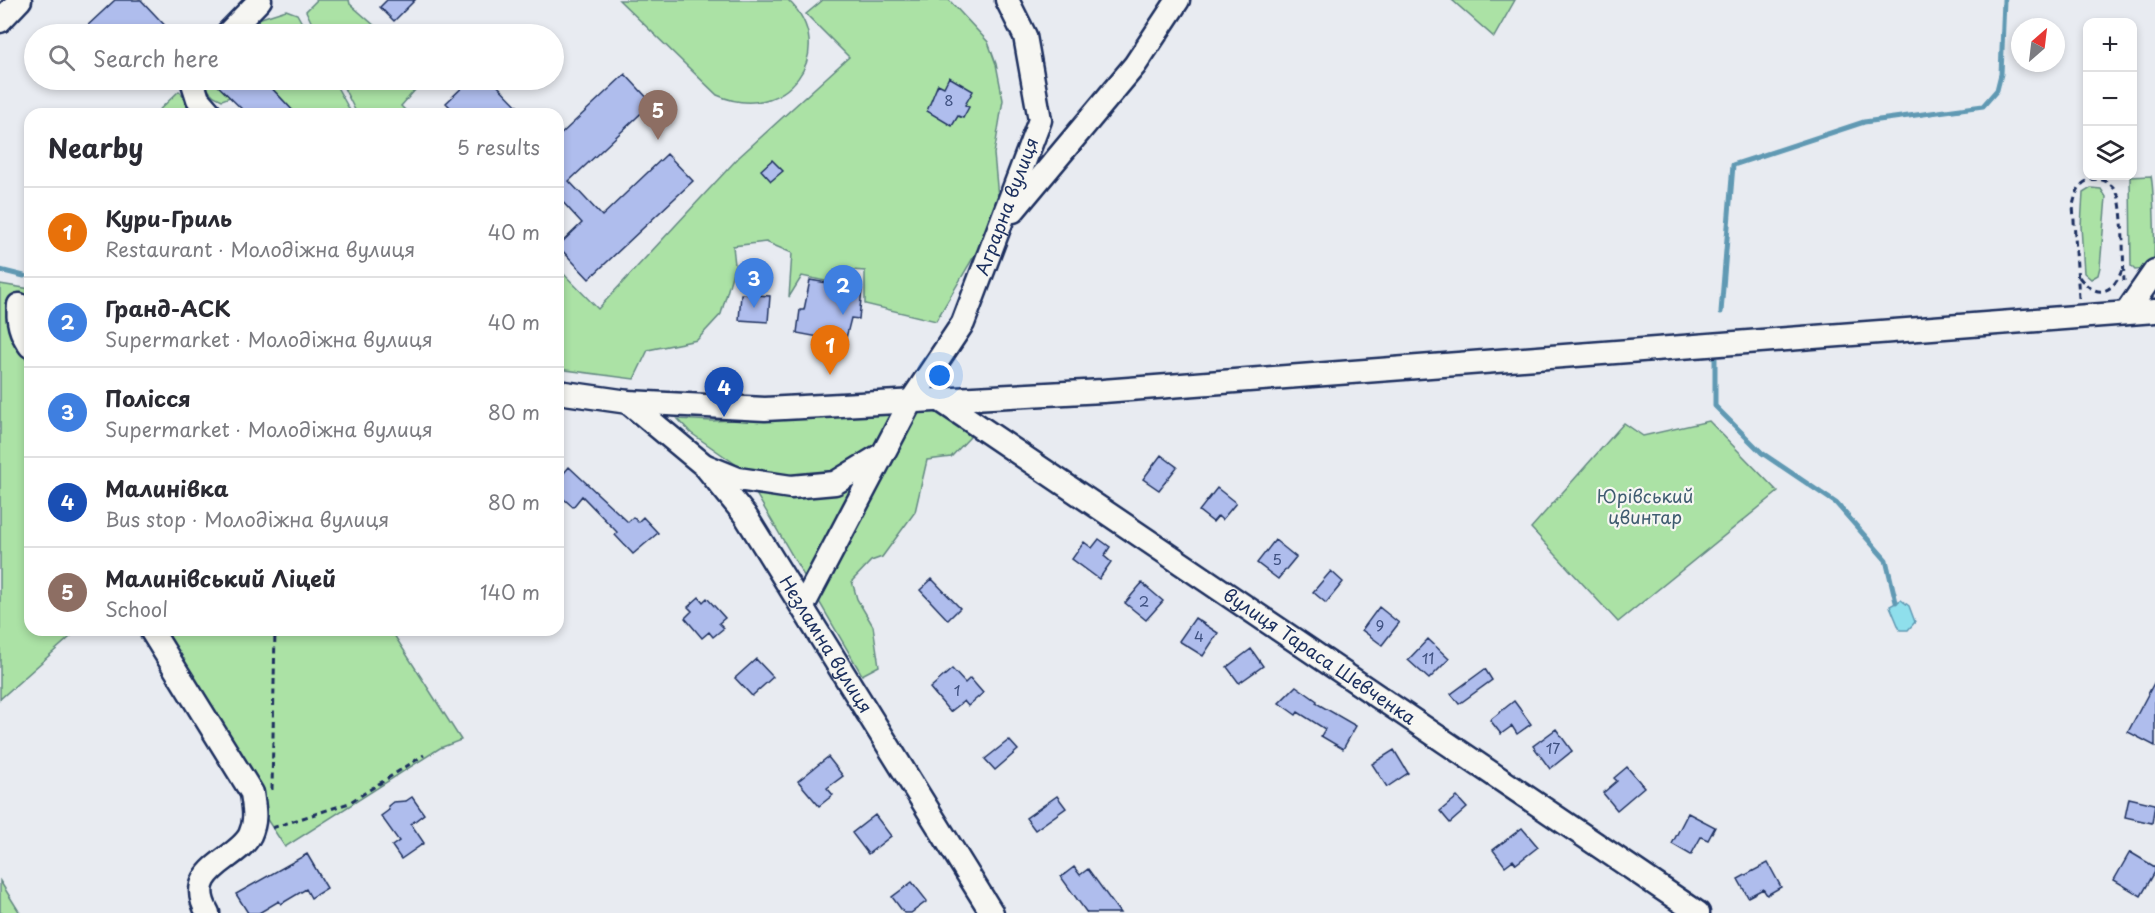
<!DOCTYPE html>
<meta charset="utf-8">
<style>
:root{--surface:#fff;--page:#f2f2f3;--text:#2b2b33;--muted:#7c7c81;--line:#e1e1e2;--accent:#d1495b}
body{margin:0;font-family:"Playpen Sans",sans-serif;background:var(--page);color:var(--text)}
.controls{position:absolute;right:18px;top:18px;display:grid;overflow:hidden;border-radius:12px;box-shadow:0 3px 9px #0003}
.controls button{width:54px;height:54px;display:grid;place-items:center;padding:0;border:0;border-bottom:2px solid var(--line);background:var(--surface);color:var(--text);font:30px sans-serif}
.compass{position:absolute;left:2011px;top:18px;width:54px;height:54px;border-radius:50%;background:var(--surface);box-shadow:0 3px 9px #0003;rotate:28deg}
.you{position:absolute;left:940px;top:376px;width:21px;height:21px;margin:-15px;border:4px solid #fff;border-radius:50%;background:#1a73e8;box-shadow:0 0 0 9px #1a73e833}
.badge{display:grid;place-items:center;width:39px;height:39px;border-radius:50%;background:var(--accent);color:#fff;font-size:20px;font-weight:700}
.pin{position:absolute;translate:-50% -50px;filter:drop-shadow(0 2px 3px #0008)}
.pin::after{content:'';position:absolute;top:32px;width:21px;height:18px;background:inherit;clip-path:polygon(0 0,100% 0,50% 100%)}
.list{margin:0;padding:0;list-style:none}
h2{display:flex;justify-content:space-between;align-items:center;height:78px;margin:0;padding:0 24px;font-size:26px}
h2 small{font-size:20px;font-weight:400;color:var(--muted)}
.list li{display:grid;grid-template-columns:39px 1fr auto;gap:18px;align-items:center;box-sizing:border-box;height:90px;padding:0 24px;border-top:2px solid var(--line)}
.list b{display:block;font-size:22px;white-space:nowrap}
.list p{margin:0;font-size:20px;white-space:nowrap;color:var(--muted)}
.list em{font-size:20px;font-style:normal;color:var(--muted)}
.icon{flex:none;width:33px;height:33px;fill:none;stroke:currentColor;stroke-width:2;stroke-linecap:round;stroke-linejoin:round}
.map{position:relative;flex:none;width:2155px;height:913px;overflow:hidden}
.search{position:absolute;background:var(--surface);box-shadow:0 3px 9px #0003;left:24px;top:24px;width:540px;height:66px;display:flex;align-items:center;gap:15px;box-sizing:border-box;padding:0 21px;border-radius:33px;color:var(--muted);font-size:22px}
.panel{position:absolute;background:var(--surface);box-shadow:0 3px 9px #0003;left:24px;top:108px;width:540px;height:528px;border-radius:18px}
.map>svg:first-child{display:block}
.green{fill:#abe2a5;stroke:#638882;stroke-width:1.5}
.water{fill:#8fdfec;stroke:#6199b3;stroke-width:1.5}
.lines{fill:none;stroke-linecap:round;stroke-linejoin:round}
.stream{stroke:#6199b3;stroke-width:5}
.building{fill:#afbded;stroke:#1b2f5e;stroke-width:1.5}
.minor-casing{stroke:#1b2f5e;stroke-width:27}
.path{stroke:#1b2f5e;stroke-width:3;stroke-dasharray:6 4.5;stroke-linecap:butt}
.minor{stroke:#f6f6f2;stroke-width:22}
.labels{text-anchor:middle;stroke-width:4.5;stroke-linejoin:round;paint-order:stroke}
.number-label{font-size:15px;fill:#405282}
.street-label{font-size:18px;fill:#1b2f5e;stroke:#f6f6f2}
.park-label{font-size:18px;fill:#3f5c70;stroke:#f6f6f2}
</style>
<div class="map">
<svg width="2155" height="913" viewBox="0 0 2155 913">
<rect width="100%" height="100%" fill="#e8ebf1"/>
<filter id="ink" filterUnits="userSpaceOnUse"><feTurbulence type="fractalNoise" baseFrequency=".0167" numOctaves="2"/><feDisplacementMap in="SourceGraphic" scale="12" xChannelSelector="R" yChannelSelector="G"/><feConvolveMatrix kernelMatrix="1 2 1 2 8 2 1 2 1" color-interpolation-filters="sRGB"/></filter>
<g filter="url(#ink)">
<path class="green" d="M317,0H349L350,4L384,34H317L306,11Z
M619,0H788C841,50 786,126 717,95Z
M823,0H949L988,42L996,64L1003,100L994,154L999,208L994,222L936,321L865,304V271L851,270L849,286L802,276L789,297L792,253L766,242L733,246L735,265L721,314L697,340L648,350L634,379L558,369V268L598,309L739,157L849,57L806,14Z
M1452,0H1515L1494,37Z
M286,10L297,14L308,34H277L274,31L270,34H238L255,20Z
M198,80H215L230,97L222,100L214,96Z
M276,80H333L352,114H296L270,86Z
M340,80H422L423,81L401,106L409,114H357Z
M179,91L201,114H155Z
M2151,176C2154,190 2155,247 2154,258C2150,265 2143,270 2135,270L2131,266L2130,177Z
M2091,188L2101,189L2106,197L2100,267L2098,275L2091,279L2084,273L2081,226L2083,193Z
M0,284L30,289V630H78L0,699Z
M949,409L970,437L951,457L927,460L915,512L882,557L871,561L852,581L857,599L873,626L879,666L862,675L741,468L691,433L678,419L712,421Z
M1709,421L1778,492L1618,622L1531,528L1624,423L1643,436Z
M143,630H391L461,740L440,748L285,847Z
M0,881L20,913H0Z"/>
<path class="water" d="M1901,600L1909,606L1915,622L1908,630H1900L1890,606Z"/>
<g class="lines">
<path class="stream" d="M0,270L24,276
M1721,312L1733,165L1864,122L1983,106L1997,90L2001,74L2004,0
M1715,353V406L1762,453L1836,503L1886,560L1896,602"/>
</g>
<path class="building" d="M115,0H141L173,34H94L87,26Z
M387,0H415L394,21L380,7Z
M625,74L652,103L569,181L602,216L667,154L693,181L589,279L558,246L582,223L558,197V137Z
M949,77L973,91L965,105L969,107L963,118L958,116L952,126L927,111L938,84L944,87Z
M212,80H264L296,114H247Z
M470,80H492L525,114H457L446,103Z
M772,160L783,171L771,181L761,170Z
M810,280L862,289L859,319L851,318L845,342L797,333L800,310H804Z
M741,294L770,296L768,322L739,320Z
M1161,455L1177,467L1159,490L1143,479Z
M569,467L628,522L633,517L638,522L643,517L658,533L633,554L615,535L617,532L582,496L573,507L558,494V480Z
M1217,488L1236,503L1222,520L1218,516L1213,522L1199,511Z
M1099,539L1110,547L1104,556L1111,562L1099,579L1072,559L1084,542L1092,548Z
M1275,540L1296,557L1278,579L1257,563Z
M1331,571L1343,582L1326,603L1313,592Z
M932,579L960,608L948,620L920,590Z
M1142,583L1163,601L1146,620L1125,603Z
M699,597L703,602L707,598L725,618L719,623L724,628L713,637L709,632L702,638L685,618L692,611L688,607Z
M1379,607L1399,623L1382,645L1362,630Z
M1195,618L1218,633L1203,656L1179,641Z
M1428,639L1449,659L1429,679L1408,660Z
M1251,649L1263,666L1239,683L1227,667Z
M756,659L773,677L752,696L735,678Z
M952,669L965,683L970,678L983,693L968,706L964,701L950,712L930,688Z
M1485,669L1492,680L1459,704L1451,694Z
M2155,681V746L2128,732Z
M1296,686L1317,701L1316,703L1356,726L1343,749L1321,736L1325,729L1298,712L1296,715L1279,703Z
M1514,701L1531,724L1517,734L1512,726L1501,734L1490,720Z
M1556,729L1572,751L1550,769L1533,746Z
M1009,740L1018,750L995,770L985,759Z
M1394,750L1408,773L1387,787L1372,764Z
M828,757L843,776L827,788L833,795L819,806L798,781Z
M1627,767L1644,787L1617,810L1603,793L1617,781L1614,778Z
M1057,796L1066,808L1035,830L1026,818Z
M412,797L424,814L411,824L424,843L401,859L392,846L399,841L381,816L389,810L388,806L393,802L406,801Z
M1457,797L1467,808L1450,823L1440,811Z
M2129,798L2155,804L2152,823L2125,817Z
M1688,813L1715,827L1708,840L1701,837L1691,855L1672,844Z
M875,815L891,836L868,854L852,833Z
M1522,828L1538,847L1516,864L1513,860L1505,866L1493,850Z
M2130,852L2155,867V872L2141,896L2114,880Z
M307,854L327,888L311,898L306,889L281,904L279,901L259,913H248L236,894Z
M1768,863L1781,887L1767,895L1763,889L1748,897L1738,879Z
M1074,867L1080,875L1088,869L1120,913H1087L1061,877Z
M912,882L927,901L911,913H904L892,897Z"/>
<g class="lines">
<defs>
<g id="minor">
<path d="M0,21L20,0"/>
<path d="M227,34L260,0"/>
<path d="M192,80L198,99L211,114"/>
<path d="M1013,211L1135,65L1178,0"/>
<path d="M19,305C17,320 21,334 30,346"/>
<path d="M2126,313L2155,271"/>
<path d="M558,392L628,402L765,409L1103,391L2155,311"/>
<path id="s1" d="M940,400L1698,913"/>
<path id="s2" d="M628,402L705,466L745,515L992,913"/>
<path d="M706,466L738,479L791,487L835,483L881,455"/>
<path id="s3" d="M803,606L911,401L963,323L1040,120L1025,36L1007,0"/>
<path d="M151,630L252,793C254,808 257,820 250,835C237,861 182,869 208,913"/>
</g>
</defs>
<use href="#minor" class="minor-casing"/>
<path class="path" d="M2079,277C2097,300 2114,294 2123,267
M2079,298L2073,205C2076,194 2078,183 2090,180C2102,177 2112,183 2117,193C2124,204 2123,265 2124,281
M272,790L275,630
M272,828L349,803L424,755"/>
<use href="#minor" class="minor"/>
</g>
</g>
<g class="labels">
<g class="number-label">
<text x="949" y="106">8</text>
<text x="1277" y="565">5</text>
<text x="1144" y="607">2</text>
<text x="1380" y="631">9</text>
<text x="1199" y="642">4</text>
<text x="1428" y="664">11</text>
<text x="957" y="696">1</text>
<text x="1553" y="754">17</text>
</g>
<g class="street-label">
<text dy="6" stroke="none"><textPath href="#s3" startOffset="450">Аграрна вулиця</textPath></text>
<text dy="6" stroke="none"><textPath href="#s2" startOffset="316">Незламна вулиця</textPath></text>
<text dy="6" stroke="none"><textPath href="#s1" startOffset="458">вулиця Тараса Шевченка</textPath></text>
</g>
<g class="park-label">
<text x="1645" y="503">Юрівський<tspan x="1645" dy="21">цвинтар</tspan></text>
</g>
</g>
</svg>
<div class="controls">
<button>+</button>
<button>−</button>
<button><svg class="icon" aria-label="layers" viewBox="0 0 24 24"><path d="M12 4l9 5-9 5-9-5zM3 14l9 5 9-5"/></svg></button>
</div>
<svg class="compass" viewBox="-18 -18 36 36"><path d="M0-13l5 13h-10z" fill="#e53935"/><path d="M0 13l5-13h-10z" fill="#7c7c81"/></svg>
<div class="you"></div>
<div class="pin badge" style="left:830px;top:375px;background:#e8710a">1</div>
<div class="pin badge" style="left:843px;top:315px;background:#3f7fe0">2</div>
<div class="pin badge" style="left:754px;top:308px;background:#3f7fe0">3</div>
<div class="pin badge" style="left:724px;top:417px;background:#1a4fb4">4</div>
<div class="pin badge" style="left:658px;top:140px;background:#8d6e63">5</div>
<div class="search"><svg class="icon" aria-label="search" viewBox="0 0 24 24"><circle cx="10" cy="10" r="6"/><path d="M15 15l6 6"/></svg>Search here</div>
<section class="panel">
<h2>Nearby<small>5 results</small></h2>
<ul class="list">
<li><span class="badge" style="background:#e8710a">1</span><div><b>Кури-Гриль</b><p>Restaurant · Молодіжна вулиця</p></div><em>40 m</em></li>
<li><span class="badge" style="background:#3f7fe0">2</span><div><b>Гранд-АСК</b><p>Supermarket · Молодіжна вулиця</p></div><em>40 m</em></li>
<li><span class="badge" style="background:#3f7fe0">3</span><div><b>Полісся</b><p>Supermarket · Молодіжна вулиця</p></div><em>80 m</em></li>
<li><span class="badge" style="background:#1a4fb4">4</span><div><b>Малинівка</b><p>Bus stop · Молодіжна вулиця</p></div><em>80 m</em></li>
<li><span class="badge" style="background:#8d6e63">5</span><div><b>Малинівський Ліцей</b><p>School</p></div><em>140 m</em></li>
</ul>
</section>
</div>
